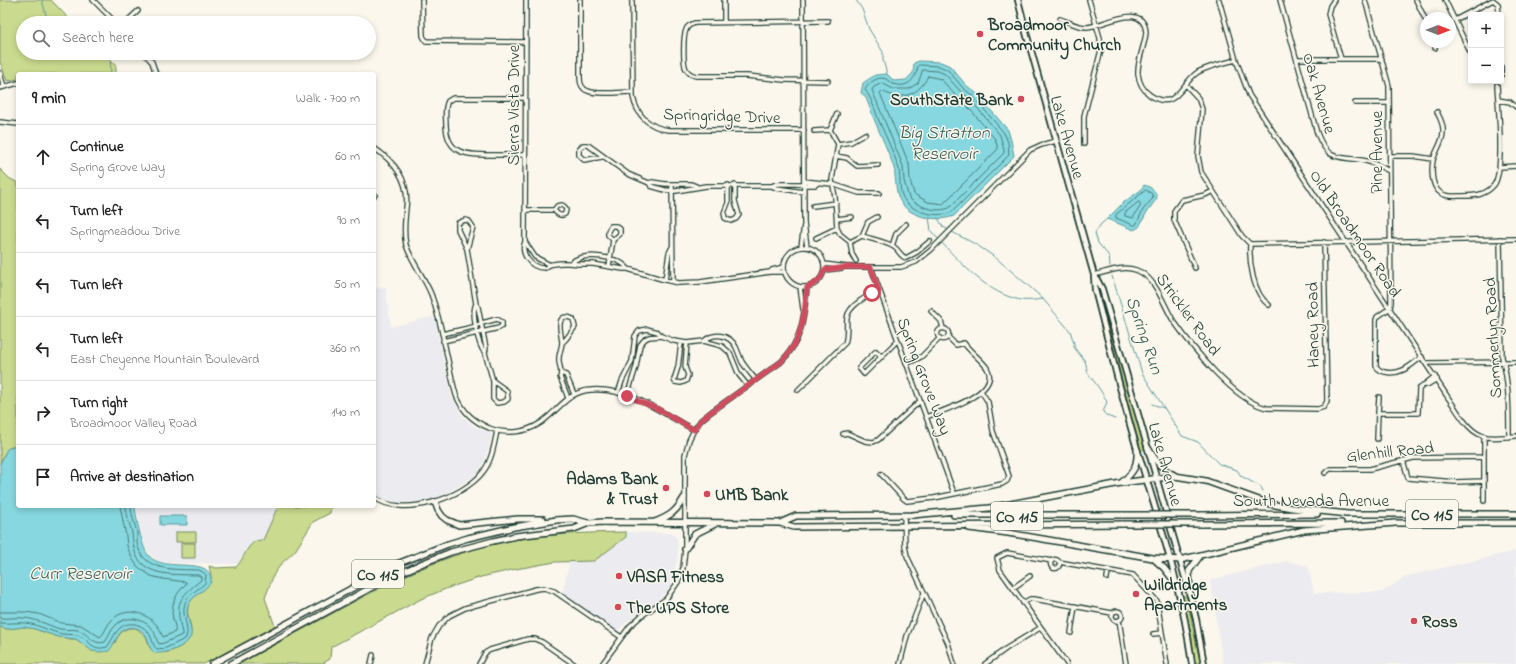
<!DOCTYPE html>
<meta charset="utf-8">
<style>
:root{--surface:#fff;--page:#f2f2f2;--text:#222;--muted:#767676;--line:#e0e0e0}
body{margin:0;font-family:"Indie Flower",sans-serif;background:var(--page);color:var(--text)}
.controls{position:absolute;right:12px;top:12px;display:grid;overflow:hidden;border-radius:4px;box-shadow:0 2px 6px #0003}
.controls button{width:36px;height:36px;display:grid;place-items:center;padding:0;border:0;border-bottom:1px solid var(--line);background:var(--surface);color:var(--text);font:20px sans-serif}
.compass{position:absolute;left:1420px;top:12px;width:36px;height:36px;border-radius:50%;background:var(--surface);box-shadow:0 2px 6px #0003;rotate:90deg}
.stop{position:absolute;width:12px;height:12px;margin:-9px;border:3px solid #d1495b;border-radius:50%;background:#fff}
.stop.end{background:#d1495b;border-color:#fff;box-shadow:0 1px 4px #0008}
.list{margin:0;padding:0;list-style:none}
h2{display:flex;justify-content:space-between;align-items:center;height:52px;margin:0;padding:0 16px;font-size:17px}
h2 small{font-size:13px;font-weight:400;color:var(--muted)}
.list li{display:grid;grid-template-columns:26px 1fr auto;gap:12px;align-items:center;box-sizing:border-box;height:64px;padding:0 16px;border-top:1px solid var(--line)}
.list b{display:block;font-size:15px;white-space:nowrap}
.list p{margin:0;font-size:13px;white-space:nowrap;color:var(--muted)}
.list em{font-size:13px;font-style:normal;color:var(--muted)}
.icon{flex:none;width:22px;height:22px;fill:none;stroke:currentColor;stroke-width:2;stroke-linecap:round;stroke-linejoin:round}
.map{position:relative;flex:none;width:1516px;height:664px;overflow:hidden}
.search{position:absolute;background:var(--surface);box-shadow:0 2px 6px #0003;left:16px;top:16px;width:360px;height:44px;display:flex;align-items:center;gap:10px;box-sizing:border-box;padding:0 14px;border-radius:22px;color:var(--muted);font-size:15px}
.panel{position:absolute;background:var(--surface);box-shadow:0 2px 6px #0003;left:16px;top:72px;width:360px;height:436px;border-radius:4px}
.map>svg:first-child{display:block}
.built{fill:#ececf0}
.green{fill:#cada8e;stroke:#748c61}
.water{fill:#86d7df;stroke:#5d999b}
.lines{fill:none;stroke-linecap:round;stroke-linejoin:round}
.shore{stroke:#487b78;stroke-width:1}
.stream{stroke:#5d999b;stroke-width:1}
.minor-casing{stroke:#1f3d34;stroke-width:6}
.major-casing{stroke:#1f3d34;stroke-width:8}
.highway-casing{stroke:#1f3d34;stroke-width:8}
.minor{stroke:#fbf7ec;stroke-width:3.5}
.major{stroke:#fbf7ec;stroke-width:4.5}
.highway{stroke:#fbf7ec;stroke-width:5}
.highway-bridge-casing{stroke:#1f3d34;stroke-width:8;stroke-linecap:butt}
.highway-bridge{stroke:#fbf7ec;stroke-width:5}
.route{stroke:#d1495b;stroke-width:5}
.poi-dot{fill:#d1495b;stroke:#fbf7ec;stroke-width:1.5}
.labels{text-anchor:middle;stroke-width:3;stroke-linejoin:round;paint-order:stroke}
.shield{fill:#fbf7ec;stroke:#61756b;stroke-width:1}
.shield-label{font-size:16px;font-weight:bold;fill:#1f3d34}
.poi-label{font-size:17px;font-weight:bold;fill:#1f3d34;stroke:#fbf7ec;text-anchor:start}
.street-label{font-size:17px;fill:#1f3d34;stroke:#fbf7ec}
.water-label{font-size:18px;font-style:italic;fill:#345c56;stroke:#fbf7ec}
</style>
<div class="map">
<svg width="1516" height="664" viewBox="0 0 1516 664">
<rect width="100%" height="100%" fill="#fbf7ec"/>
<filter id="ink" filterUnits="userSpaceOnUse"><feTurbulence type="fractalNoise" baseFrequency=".025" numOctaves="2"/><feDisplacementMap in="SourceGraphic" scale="8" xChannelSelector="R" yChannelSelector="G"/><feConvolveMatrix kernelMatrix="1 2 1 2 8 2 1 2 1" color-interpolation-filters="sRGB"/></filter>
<g filter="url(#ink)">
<path class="built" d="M385,286L391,327L434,316L452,397L463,417L475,427L492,433L485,461L475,476L440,497L419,502L394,503L379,498L374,492V289Z
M136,506H278L263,540L243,555L239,564L176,563L158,561L149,554L143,543Z
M626,532L671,533L674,535L678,540V556L673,580L668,590L657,601L633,617L617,631L562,593L570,561H594L626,537Z
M1516,551V664H1223L1210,580L1287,561L1308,566L1314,593L1382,592L1407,576Z"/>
<path class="green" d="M0,0H51L73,23H23V53H103L116,66V74H18V79L7,81L0,62Z
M0,169L9,178L18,183V444C7,448 4,453 0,464Z
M1099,293L1145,448L1141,451Z
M278,506H331L330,513L313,522L295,551L282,563L274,574L265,598L275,626L204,664H0V627L7,629L24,627L35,629L46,633L68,639H76L83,644L115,643C119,633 124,627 136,628L146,636L150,648C155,649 163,653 168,652C178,649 192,642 191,631C191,621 185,613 189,603C194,594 209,590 211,578C211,575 210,570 209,566L216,568L236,567C245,559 247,539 263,540Z
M176,532H196V542H176Z
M626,532V537L594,561L555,562L516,569L481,577L448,588L421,599L331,647L330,659L322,664H239C271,647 303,629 335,612C386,584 437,558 493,544C537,534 581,533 626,532Z
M181,543H195V558H181Z
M1186,594L1200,662L1195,663L1191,633L1182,595L1184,597Z"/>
<path class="water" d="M919,61L941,62L950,66L966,85L975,92L1008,130L1011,140L1014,156L954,216C938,222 913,218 902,204C896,196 896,184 895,175C895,169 892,163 890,157C883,139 874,121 868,103L865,96L861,93L863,83L875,75L887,74L894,81L906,80L913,73L914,63Z
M1144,185C1151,187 1156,190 1157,198L1147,212L1139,227L1134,230L1107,219L1124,202L1141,190Z
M18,444V506H135C136,517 142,549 149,556C165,574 213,554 211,582C204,593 188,596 187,611C187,619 192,627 191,636C186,647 167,654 155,653C148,649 150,642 146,636C141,627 129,624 121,632C116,637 114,645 109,651L100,652L92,651L76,639L58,637L35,629L24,627L7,629L0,627V464L7,449Z
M160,516H187V525H160Z"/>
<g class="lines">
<path class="shore" d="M920,65L939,66L948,70L963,88L972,95L1004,133L1008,142L1009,155L952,212C938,218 916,213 906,202C898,193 901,180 899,169C894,153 886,137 879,121C875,110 872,99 865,90C867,84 878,75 886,79C888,80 890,83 893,84C908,89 916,79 918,66Z
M923,70L938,71L945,74L960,91L969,98L1000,135L1004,150V153L949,208C936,213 919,207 909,198L904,181L903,166L872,90L874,87L882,83L893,89H909L918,83Z
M928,76L941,79L955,95L964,102L995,139L998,149L943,204L928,202L914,194L910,180L909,164L880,93L882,91C901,102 919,95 928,76Z
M1146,190L1152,194L1153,198L1143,210L1136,225H1133L1116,218V215Z
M1139,202L1141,205L1133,218L1125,216V213Z
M0,612H25L39,614L61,623L81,625L100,637C105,633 107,624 113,619C127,606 149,613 159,628C161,631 161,634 163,637L175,632C176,627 174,623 173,619C170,605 176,593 186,584V582L163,579L151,576L137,566L132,558L127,546L126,536L120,506
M0,618C8,619 16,617 24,618C37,619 47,625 60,629C66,630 72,629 78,630C88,633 93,646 105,642C109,637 110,631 115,626C126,614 144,618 153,630C156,634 156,640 159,644L164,643L182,635V633C175,602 178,599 201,580V577L198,575C177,574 147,578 136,555C133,547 133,541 132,533C130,524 126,515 126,506
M0,623C8,624 17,622 25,623C37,624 47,630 58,633C64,635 71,634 77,635C90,638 90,652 107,647C112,641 114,633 120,628C129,620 144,624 150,635C153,640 152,645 157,649L166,648L185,639C192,629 178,613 187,599C191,592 200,589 205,583L206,575L203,572L199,570C176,569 143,573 137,543C137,539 137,536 137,533C135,524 131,515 131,506"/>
<path class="stream" d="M42,0L46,15L52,23
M856,0L862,9L869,29L883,52V60L887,74
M107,53L110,56L111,74
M929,217L931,231L939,240
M938,218L943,227L949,230
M1107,219L1101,224L1095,233L1098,243L1109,256L1110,266
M952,232L977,245L996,258L1031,288L1043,299L1070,331L1074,343V347C1078,353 1082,357 1085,361C1087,365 1086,370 1088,373C1095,383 1102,391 1107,402L1103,412L1107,416L1115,419
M941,242C963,265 988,294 1021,300C1028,301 1036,300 1043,299
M1112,276L1142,373L1182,436L1198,442L1219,464L1237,470L1241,476L1261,487L1263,491
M1152,404L1164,408"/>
<defs>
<path id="minor" d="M93,0L116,23
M422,0L423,36L426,41L525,42
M526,0L525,242C520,253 530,268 544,268C548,268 545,267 549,265C555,263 571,262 577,264H593L623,269H628L665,280L679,283L700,282L770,272H784
M580,0V78C580,83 582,89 588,91C596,95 622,92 632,92
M632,0L633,97C637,116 650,128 669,130H804
M803,0L804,222L807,247
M1219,0L1236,60L1249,95L1449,399C1459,413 1469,434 1487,437C1496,438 1507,437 1516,436
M1280,0L1317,133C1329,164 1339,155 1366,161C1374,163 1382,167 1389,171
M1334,0L1330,6L1328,14L1341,59
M1365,0L1389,86L1391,303L1390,308L1377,317L1376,320V366C1380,374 1395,374 1403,370C1410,367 1416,361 1422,357
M1416,0L1426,21
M1445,0L1471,54
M1060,19C1070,22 1076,27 1087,27C1104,26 1143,1 1146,32C1145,46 1137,60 1138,74C1139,82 1143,90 1150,95C1176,113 1181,83 1198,72C1209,66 1224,63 1236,60
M1455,20L1493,0L1498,4L1499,15
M724,22V0
M125,23L138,11
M1435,42V48
M144,53L152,62L156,74
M1297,59H1382
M1501,67V76
M0,73L4,87
M828,81L784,80L747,76H696C692,75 688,73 686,69C683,64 683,36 686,30C687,26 691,24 695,23L828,21
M1186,85L1198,98L1202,109L1198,156L1201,172L1242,236L1250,244C1249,262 1253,294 1269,305
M0,88L18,83
M525,98H453L448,101C444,108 446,117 446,125C447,155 467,155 491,155C502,155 514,155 525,155
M1498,100L1510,102L1516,107
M1355,103H1389
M1437,112C1440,118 1444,125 1443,132C1443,141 1438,147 1435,155C1431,163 1431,180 1436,188C1442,198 1453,196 1463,196C1475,196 1486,195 1494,185C1505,170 1498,105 1497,85
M0,122L18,124
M830,130L837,114
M814,131L830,130L838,144L832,180L835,197L837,228L840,234L850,242L862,236C871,239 887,242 894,247C899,250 900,256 906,258L917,252L930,241
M838,144L851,142L865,134
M1084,144V116L1101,50L1100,38L1089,0
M374,148C395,162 410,181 406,208C405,221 403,232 406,245C412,262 424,277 431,294C443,326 447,362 456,395C463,412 473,421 489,428C510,436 532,432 548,417C562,405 571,391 591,390C629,387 662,413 694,430
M836,156L847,158L857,166L878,165
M1390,156H1413L1433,159
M602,157L584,160L579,155V149L583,145H588L628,174L649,183L651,186L665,190L676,191L706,186H772L776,184H804
M1500,167L1516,166
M804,181L832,184L859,193H879
M649,183L652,182L665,184H691L696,186
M672,184L673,282
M728,185V203L724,213L725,218L731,221L736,219L739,215L735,201V185
M804,185H815L818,183
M772,186L776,188L804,192
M374,194L375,195
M813,206L836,203
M525,210H554C557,214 560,217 565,214L566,210L565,207L562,205L557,206L554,210
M837,219L852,217
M862,236L868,222L877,217
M816,238L837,228
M1500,239L1502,357C1509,381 1509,411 1509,437
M525,242L535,257L550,265
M850,242L852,254L856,261
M1250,244L1516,239
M892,246L896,234L906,224
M801,247L804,225
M784 267a20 20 0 1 1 40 0a20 20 0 1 1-40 0Z
M467,249L473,227L469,221L465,220L458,223V230L467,249L476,304C471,312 478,346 485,353
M572,262C584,252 619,256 628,269
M824,264L847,267H901L916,262L931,250L1030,150L1041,145L1056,141
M609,266L613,240L620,234V229L616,226H611L608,231V235L613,240
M871,267L954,493
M1195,268L1174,220V211L1182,200L1205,195L1213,191
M824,270L842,268
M770,272L772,270L784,267
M1094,275C1107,272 1122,265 1136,270C1156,277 1163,304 1173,320C1192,347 1234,401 1267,408L1318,409L1324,407L1327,401L1324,242
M665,280L669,253L672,247
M800,287L803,309
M476,304L478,307L486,348L485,353L493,381V399L497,403L504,402L508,399L507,391L493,381
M931,311L941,321L943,328
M937.5 334a5.5 5.5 0 1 1 11 0a5.5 5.5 0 1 1-11 0Z
M442,334L473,327L482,323L497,319L502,322V326L499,328L443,341
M704,341C714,332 729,334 736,347C738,352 740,357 742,362C746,368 751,374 756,380
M562,343L566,339L575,327L573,319C554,310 561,334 562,342C562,347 559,353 559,358C558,364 563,371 560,377L568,398
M681,343L678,367L674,380L675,382L681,383L686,381L688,375L685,367L687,343
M882,357L876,351L859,368L864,374L897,341
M1426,363L1516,362
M906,364L921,357L940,338
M561,373L566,375L574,394
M1423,385H1427L1437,379
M798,390L845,343C848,335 846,326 847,318C848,306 869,294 879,291
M618,393L622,381L632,361L635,336L639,331L647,329L658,332L661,336L674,341L687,343L704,341L722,346L730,353L739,375L748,386
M627,396L636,367L640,345L645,339L649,337L661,336
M1379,397L1378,413H1418L1419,389L1435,376
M926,417C942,411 1002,393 987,368C981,359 970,352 964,343L956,345L948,337
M843,434L847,433L865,441L873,442L878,440L920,401
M1484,436V501
M1377,439L1378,413
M1403,460L1408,478L1455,482L1484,481
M1325,473L1330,469H1370L1413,458L1484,457
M881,474L904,499L907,501L934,498L1002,484L1007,481L1009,476L993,431L988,402L981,391
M374,497C402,519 463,498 483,472C492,460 494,445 497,431
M904,515L905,546L907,556L948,643L954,664
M1050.5 564a4.5 4.5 0 1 1 9 0a4.5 4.5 0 1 1-9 0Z
M1052,561L1007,553L997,558L1000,570L1067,664
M1059,562L1133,575L1157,601L1167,664
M1107,578L1108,571
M1013,588L1030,576
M1023,603L1030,599H1034L1112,613
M1112 616a5 5 0 1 1 10 0a5 5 0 1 1-10 0Z
M1119,620L1126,664
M1071,633L1075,606
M1153,634L1162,633
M371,664L373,655
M425,664L432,638L439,626L449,616L465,608L536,589L544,588L554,591L621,637
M479,664L485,653L490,650L528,639H535L542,642L574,664
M602,664L630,626L641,616L666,599L678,582L683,568L685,549V455L689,440L694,430L701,420L711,412L781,362C803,340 804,316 807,287
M900,664L907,636L924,593
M985,664L1007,648L1040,628"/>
<path id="major" d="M1018,0L1027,36L1094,275L1095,290C1109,344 1122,399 1138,452C1159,521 1183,592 1192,664
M1095,276L1102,289L1190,595L1196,619L1204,664"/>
<path id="highway" d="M1148,448C1155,460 1161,469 1174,475
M1121,483C1133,473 1138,466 1137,450
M435,502L438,510L442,516L447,520L459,525L518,519H543
M1345,514H1516
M912,515L989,508L1121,483L1175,476L1206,481L1270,504L1292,508L1348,514
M954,515H1123
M1202,515L1317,514
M555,520L573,519L588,523
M655,522C670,516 676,512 684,498
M780,523L796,516L916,515
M1393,523H1516
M1202,524L1341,523
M969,528L1008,533L1153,558L1180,560L1304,530L1396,523
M685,549L695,534L715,524
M1154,559L1164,568L1175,582
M1190,595L1189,571L1200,556
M212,664L397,564L448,544L468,538L514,527L557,520
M231,664L385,580L423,563L451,552L493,541L516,536L574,529L589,523L603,522L780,523L794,527L1123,524"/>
</defs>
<use href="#minor" class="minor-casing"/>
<use href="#major" class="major-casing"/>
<use href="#highway" class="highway-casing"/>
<use href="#minor" class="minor"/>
<use href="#major" class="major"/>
<use href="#highway" class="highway"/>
<defs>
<path id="highway-bridge" d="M1123,515H1202
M1123,524H1202"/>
</defs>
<use href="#highway-bridge" class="highway-bridge-casing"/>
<use href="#highway-bridge" class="highway-bridge"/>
</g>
</g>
<g class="lines" filter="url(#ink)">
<path class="route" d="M627,396L656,408L694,430L701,420L711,412L781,362C803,340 804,316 807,287C816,284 822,279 824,270L847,267H871L879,291L872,293"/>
</g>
<g class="poi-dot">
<circle cx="980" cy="34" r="4"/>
<circle cx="1021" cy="99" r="4"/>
<circle cx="666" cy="488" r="4"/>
<circle cx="707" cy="494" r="4"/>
<circle cx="619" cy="576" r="4"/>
<circle cx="1136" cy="594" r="4"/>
<circle cx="618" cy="607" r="4"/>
<circle cx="1414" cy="621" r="4"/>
</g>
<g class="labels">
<g class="shield">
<rect x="1406" y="500" width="52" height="28" rx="3"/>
<rect x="991" y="502" width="52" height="28" rx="3"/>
<rect x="352" y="560" width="52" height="28" rx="3"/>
</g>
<g class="shield-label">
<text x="1432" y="520">CO 115</text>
<text x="1017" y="522">CO 115</text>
<text x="378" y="580">CO 115</text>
</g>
<g class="poi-label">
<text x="988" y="30">Broadmoor<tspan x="988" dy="20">Community Church</tspan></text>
<text x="1013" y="105" text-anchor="end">SouthState Bank</text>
<text x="658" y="484" text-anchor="end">Adams Bank<tspan x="658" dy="20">&amp; Trust</tspan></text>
<text x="715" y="500">UMB Bank</text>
<text x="627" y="582">VASA Fitness</text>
<text x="1144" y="590">Wildridge<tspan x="1144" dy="20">Apartments</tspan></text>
<text x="626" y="613">The UPS Store</text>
<text x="1422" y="627">Ross</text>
</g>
<g class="street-label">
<text transform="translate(1320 93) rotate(74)" y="6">Oak Avenue</text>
<text transform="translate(513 105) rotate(-90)" y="6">Sierra Vista Drive</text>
<text transform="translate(722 115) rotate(2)" y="6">Springridge Drive</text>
<text transform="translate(1068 137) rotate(74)" y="6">Lake Avenue</text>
<text transform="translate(1376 152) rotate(-90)" y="6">Pine Avenue</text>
<text transform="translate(1356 233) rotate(56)" y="6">Old Broadmoor Road</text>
<text transform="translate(1189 314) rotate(54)" y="6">Strickler Road</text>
<text transform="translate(1312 325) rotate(-91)" y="6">Haney Road</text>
<text transform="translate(1492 338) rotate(-93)" y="6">Sommerlyn Road</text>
<text transform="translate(925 376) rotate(69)" y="6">Spring Grove Way</text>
<text transform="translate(1390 451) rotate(-6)" y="6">Glenhill Road</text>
<text transform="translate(1166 464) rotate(74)" y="6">Lake Avenue</text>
<text x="1311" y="506">South Nevada Avenue</text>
</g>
<g class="water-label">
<text x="944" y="138">Big Stratton<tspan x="944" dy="21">Reservoir</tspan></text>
<text transform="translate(1145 335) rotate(71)" y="6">Spring Run</text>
<text x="80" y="579">Curr Reservoir</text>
</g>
</g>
</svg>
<div class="controls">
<button>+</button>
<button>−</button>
</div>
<svg class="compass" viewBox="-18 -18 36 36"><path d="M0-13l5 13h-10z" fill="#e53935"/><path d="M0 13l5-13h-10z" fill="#767676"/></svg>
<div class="stop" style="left:872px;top:293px"></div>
<div class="stop end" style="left:627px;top:396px"></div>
<div class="search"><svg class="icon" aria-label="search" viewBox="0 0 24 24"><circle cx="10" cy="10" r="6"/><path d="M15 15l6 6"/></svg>Search here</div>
<section class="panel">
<h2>9 min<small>Walk · 700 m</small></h2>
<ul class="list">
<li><svg class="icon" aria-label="ahead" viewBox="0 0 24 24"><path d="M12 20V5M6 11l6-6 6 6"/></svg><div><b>Continue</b><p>Spring Grove Way</p></div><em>60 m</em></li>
<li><svg class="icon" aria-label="left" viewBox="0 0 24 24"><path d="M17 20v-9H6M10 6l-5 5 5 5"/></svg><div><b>Turn left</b><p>Springmeadow Drive</p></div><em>90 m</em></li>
<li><svg class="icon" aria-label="left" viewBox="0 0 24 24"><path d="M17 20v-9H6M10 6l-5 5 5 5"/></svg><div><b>Turn left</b></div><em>50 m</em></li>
<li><svg class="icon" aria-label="left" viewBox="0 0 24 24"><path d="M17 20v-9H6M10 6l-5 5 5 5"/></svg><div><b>Turn left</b><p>East Cheyenne Mountain Boulevard</p></div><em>360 m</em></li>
<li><svg class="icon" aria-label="right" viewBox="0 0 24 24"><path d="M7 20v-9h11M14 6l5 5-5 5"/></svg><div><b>Turn right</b><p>Broadmoor Valley Road</p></div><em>140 m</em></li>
<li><svg class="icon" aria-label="arrive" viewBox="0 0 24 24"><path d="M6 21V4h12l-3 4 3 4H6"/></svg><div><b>Arrive at destination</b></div></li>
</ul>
</section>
</div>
